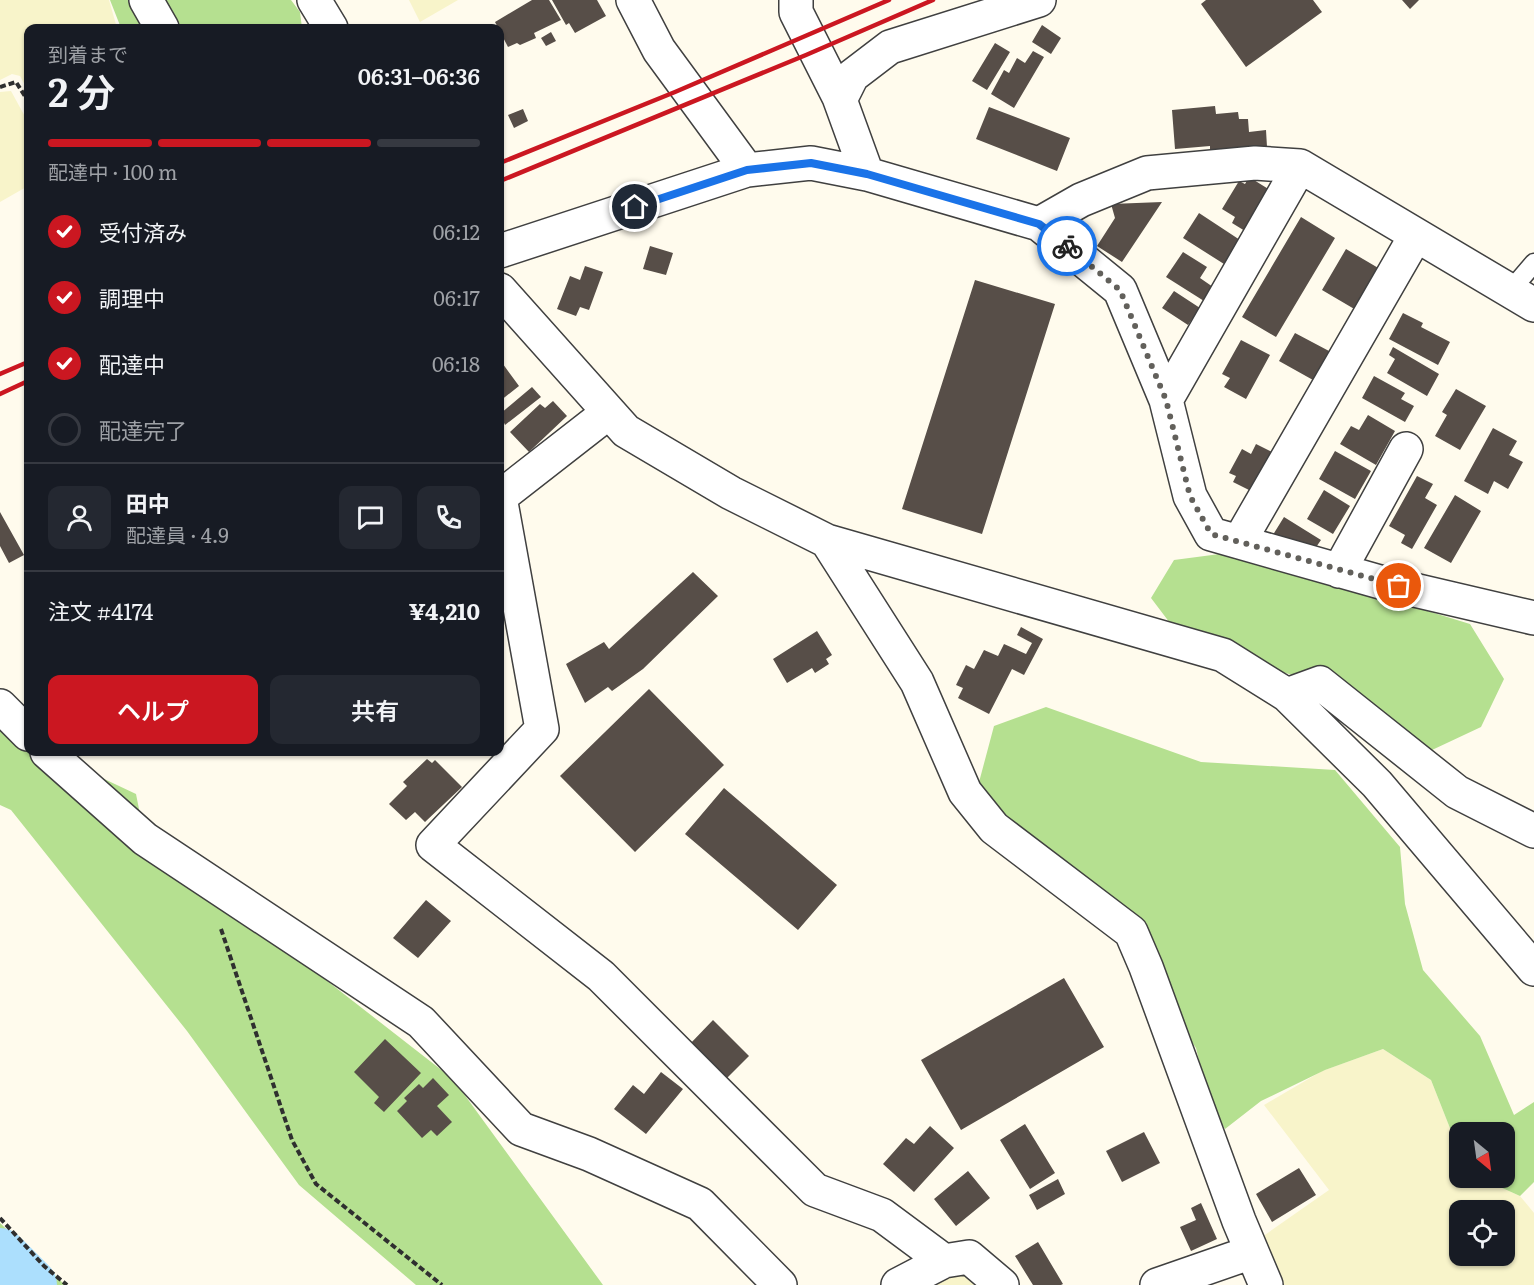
<!DOCTYPE html>
<html lang="ja">
<head>
<meta charset="utf-8">
<style>
	:root { --surface:#171b24; --page:#242831; --text:#f1f3f6; --muted:#9ea1a6; --line:#363941; --accent:#cb1721 }
	body { margin:0; font-family:Literata,"Noto Sans JP",serif; background:var(--page); color:var(--text); height:100vh; display:flex; flex-direction:column; font-size:22px; white-space:nowrap }
	* { box-sizing:border-box; margin:0 }
	p { font-size:20px; color:var(--muted) }
	.icon { flex:none; width:33px; height:33px; fill:none; stroke:currentColor; stroke-width:2; stroke-linecap:round; stroke-linejoin:round }
	.map { position:relative; flex:1; overflow:hidden }
	.drawer { position:absolute; left:24px; top:24px; width:480px; height:732px; display:flex; flex-direction:column; background:var(--surface); border-radius:12px; box-shadow:0 2px 4px #0004 }
	.drawer>* { flex:none }
	.needle { width:39px; rotate:151deg }
	.buttons { position:absolute; left:1449px; top:1122px; display:grid; gap:12px }
	.buttons a { display:grid; place-items:center; width:66px; height:66px; border-radius:12px; background:var(--surface); box-shadow:0 2px 4px #0004; font-size:30px }
	.pin { position:absolute; display:grid; place-items:center; width:51px; height:51px; color:#fff; margin:-26px; border:3px solid #fff; border-radius:50%; box-shadow:0 2px 6px #0007 }
	.courier { position:absolute; display:grid; place-items:center; width:60px; height:60px; margin:-30px; border:4px solid #1a73e8; border-radius:50%; background:#fff; color:#222; box-shadow:0 2px 8px #0007 }
	.head em { font-style:normal; font-weight:600 }
	.head div { display:flex; flex-direction:column-reverse }
	.head { display:flex; align-items:center; justify-content:space-between; height:102px; padding:0 24px }
	h1 { font-size:39px; font-weight:600; line-height:45px }
	.bar { display:grid; grid-template-columns:repeat(4,1fr); gap:9px 6px; align-content:center; height:72px; padding:0 24px }
	.bar i { height:8px; border-radius:4px; background:var(--line) }
	.bar .active { background:var(--accent) }
	.bar p { grid-column:span 4 }
	.line { display:flex; align-items:center; gap:15px; padding:0 24px; border-top:2px solid var(--line) }
	.line div { flex:1 }
	.round { display:grid; place-items:center; flex:none; width:63px; height:63px; border-radius:12px; background:var(--page) }
	ol { padding:0 24px; list-style:none }
	li { display:flex; align-items:center; gap:18px; height:66px }
	li p { margin-inline-start:auto }
	li .icon { padding:6px; border-radius:50%; background:var(--accent); color:#fff; stroke-width:4 }
	li:last-child { color:var(--muted) }
	li i { width:33px; height:33px; border:3px solid var(--line); border-radius:50% }
	.primary-button { display:flex; gap:12px; margin-top:auto; padding:12px 24px }
	.primary-button a { flex:1; height:69px; border-radius:12px; background:var(--accent); color:#fff; font-size:24px; font-weight:600; line-height:69px; text-align:center }
	.primary-button a+a { background:var(--page); color:var(--text) }
	.map>svg:first-child { display:block }
	.farmland { fill:#f8f4ca; fill-rule:evenodd }
	.forest { fill:#b5e090 }
	.lines { fill:none; stroke-linecap:round; stroke-linejoin:round }
	.river { stroke:#acdffd; stroke-width:54 }
	.building { fill:#574e48 }
	.service-casing { stroke:#404040; stroke-width:21 }
	.minor-casing { stroke:#404040; stroke-width:36 }
	.path { stroke:#2f2f2f; stroke-width:4; stroke-dasharray:6 3; stroke-linecap:butt }
	.service { stroke:#fff; stroke-width:18 }
	.minor { stroke:#fff; stroke-width:33 }
	.rail { stroke:#cb1721; stroke-width:4.5 }
	.done { stroke:#62605b; stroke-width:6; stroke-dasharray:0 10.8 }
	.route { stroke:#1a73e8; stroke-width:8 }
</style>
</head>
<body>
<div class="map">
<svg width="1534" height="1285" viewBox="0 0 1534 1285">
	<rect width="100%" height="100%" fill="#fffbed"/>
	<path class="farmland" d="M0 0H109L117 28H28V91L20 76 12 74 0 80Z
		M409 0H458L420 22Z
		M11 91 28 122V186L0 202V92Z
		M1383 1049 1431 1080 1459 1151 1460 1178H1480L1520 1196 1534 1213V1285H1282L1259 1239 1329 1190 1264 1105 1322 1071ZM1460 1210H1504V1256H1460Z
		M952 1263 1003 1285H902Z"/>
	<path class="forest" d="M110 0H291L300 12 302 28H121Z
		M1235 552 1470 624 1504 679 1481 727 1432 750 1320 683 1223 655 1176 631 1151 598 1174 560Z
		M1046 707 1201 762 1335 770 1400 847 1405 904 1423 970 1480 1036 1514 1115 1534 1102V1182L1520 1196 1480 1178H1504V1132H1460L1459 1151 1431 1080 1383 1049 1325 1070 1261 1101 1225 1129 1209 1101 1196 1048 1153 985 1125 927 1002 834 978 786 994 726Z
		M0 729 28 743V752H47L136 794 145 839 453 1079 603 1285H416L299 1185 187 1031 11 810 0 805Z
		M0 1223 65 1285H0Z"/>
	<g class="lines">
		<path class="river" d="M0 1255 30 1285"/>
	</g>
	<path class="building" d="M532 0H549L561 20 534 33 536 38 520 45 517 43 508 47 495 22Z
		M552 0H597L606 16 575 33 569 23 566 25Z
		M1206 0H1313L1322 12 1246 67 1201 4Z
		M1402 0H1419L1410 9Z
		M1042 25 1061 38 1051 54 1032 42Z
		M551 32 556 41 546 46 541 38Z
		M995 43 1010 52 987 90 972 81Z
		M1033 51 1044 57 1014 108 991 94 1004 70 1009 73 1017 58 1025 63Z
		M1215 106 1216 114 1238 112 1239 119H1248L1249 132 1266 130 1267 147 1210 152V146L1175 149 1172 110Z
		M989 107 1070 138 1057 171 976 139Z
		M523 109 528 121 514 128 508 115Z
		M1249 177 1270 190 1245 231 1232 223 1235 217 1222 209 1239 181 1245 184Z
		M1162 202 1122 262 1097 246 1115 218 1111 204Z
		M1199 213 1240 240 1224 264 1183 238Z
		M1301 217 1335 238 1276 337 1242 317Z
		M650 246 673 253 666 275 643 269Z
		M1346 249 1380 269 1356 310 1322 290Z
		M1183 252 1207 267 1200 278 1213 287 1204 301 1166 277Z
		M585 266 603 272 589 310 580 307 576 316 557 309 570 276 580 280Z
		M975 280 1055 304 982 534 902 509Z
		M1174 291 1200 308 1188 325 1162 308Z
		M1403 313 1423 323 1421 327 1450 342 1438 365 1389 339Z
		M1295 333 1329 351 1313 380 1279 361Z
		M1241 340 1270 355 1246 399 1224 387 1230 378 1222 374Z
		M1393 347 1439 374 1427 396 1387 373 1395 359 1389 355Z
		M500 360 519 386 500 401Z
		M1374 376 1405 393 1401 399 1414 406 1405 422 1362 398Z
		M532 387 541 397 505 425 500 414Z
		M1456 389 1486 406 1460 450 1435 436 1447 415 1442 412Z
		M553 401 567 416 529 452 510 432 540 404 545 408Z
		M1368 415 1395 431 1376 465 1340 444 1351 426 1359 430Z
		M1493 428 1517 441 1509 455 1523 462 1508 489 1494 481 1488 494 1464 481Z
		M1256 444 1272 452 1251 491 1233 482 1236 476 1229 473 1242 449 1251 454Z
		M1335 451 1371 471 1355 499 1319 479Z
		M1417 476 1433 484 1425 498 1437 505 1412 549 1401 543 1405 535 1389 526Z
		M1324 490 1350 506 1333 534 1307 519Z
		M1455 495 1481 511 1451 563 1424 548Z
		M0 512 24 555 9 563 0 546Z
		M1284 517 1321 540 1312 553 1271 538Z
		M693 572 718 596 643 669 612 691 608 687 585 703 566 664 604 642 609 649Z
		M1021 627 1043 639 1024 675 1012 669 989 714 958 698 963 688 956 685 966 665 974 669 984 650 998 656 1004 644 1026 654 1032 643 1017 635Z
		M817 631 832 655 826 659 829 664 815 673 812 668 787 683 773 659Z
		M649 689 724 765 635 852 560 776Z
		M427 759 432 763 435 760 462 787 425 822 415 812 406 820 389 804 407 786 403 782Z
		M724 788 837 885 798 930 685 834Z
		M426 900 451 921 418 958 393 938Z
		M1064 978 1104 1047 961 1130 921 1060Z
		M713 1020 749 1056 725 1080 689 1045Z
		M385 1039 421 1073 384 1112 374 1103 379 1097 354 1072Z
		M661 1072 683 1089 646 1134 614 1109 633 1085 644 1094Z
		M433 1078 449 1095 437 1106 452 1122 437 1136 431 1130 422 1138 397 1111 407 1101 404 1098 419 1084 423 1088Z
		M1025 1124 1055 1173 1030 1189 1000 1140Z
		M930 1126 954 1148 914 1192 883 1164 906 1138 914 1144Z
		M1144 1132 1160 1163 1122 1182 1106 1151Z
		M1299 1168 1316 1195 1272 1222 1256 1194Z
		M968 1171 990 1198 956 1226 934 1199Z
		M1058 1179 1065 1194 1037 1210 1029 1195Z
		M1201 1203 1217 1239 1191 1251 1180 1227 1196 1220 1191 1208Z
		M1038 1242 1063 1284 1061 1285H1033L1015 1256Z"/>
	<g class="lines">
		<defs>
			<path id="service" d="M1510 291 1534 263"/>
			<path id="minor" d="M146 0 162 28
				M314 0 331 28
				M633 0 659 50 747 170
				M796 0V12L839 97 867 174
				M840 100 852 76 890 47 1039 0
				M1039 224 1081 200 1147 173 1255 163 1300 166 1534 305
				M500 251 747 170 811 163 867 174 1039 224 1120 290 1166 400 1190 496 1211 534 1380 582 1534 618
				M500 290 626 431 731 493 827 541 1223 655 1287 695 1377 784 1534 969
				M1166 400 1300 166
				M609 412 500 497 542 729 433 845 601 976 815 1190 882 1215 944 1261
				M827 541 917 682 965 792 994 828 1131 932 1146 967 1239 1221 1266 1285
				M1239 542 1416 235
				M1339 571 1406 449
				M1287 695 1320 683 1457 792 1534 831
				M0 706 28 734
				M47 752 145 839 421 1022 521 1129 589 1154 700 1204 780 1285
				M898 1285 944 1261 969 1257 1002 1285
				M1157 1285 1252 1252"/>
		</defs>
		<use href="#service" class="service-casing"/>
		<use href="#minor" class="minor-casing"/>
		<path class="path" d="M0 87 16 82 28 101
			M221 929 292 1140 316 1184 442 1285
			M0 1218 44 1266 67 1285"/>
		<use href="#service" class="service"/>
		<use href="#minor" class="minor"/>
		<path class="rail" d="M500 163 675 92 889 0
			M500 181 806 55 933 0
			M0 374 28 362
			M0 394 28 381"/>
	</g>
	<g class="lines">
		<path class="done" d="M1067 246 1120 290 1166 400 1190 496 1211 534 1399 586"/>
		<path class="route" d="M635 207 747 170 811 163 867 174 1039 224 1067 246"/>
	</g>
</svg>
<div class="buttons">
<a><svg class="needle" viewBox="-14 -14 28 28"><path d="M0-13l5 13h-10z" fill="#e53935"/><path d="M0 13l5-13h-10z" fill="#9ea1a6"/></svg></a>
<a><svg class="icon" aria-label="locate" viewBox="0 0 24 24"><circle cx="12" cy="12" r="6"/><path d="M12 2v4M12 18v4M2 12h4M18 12h4"/></svg></a>
</div>
<div class="pin" style="left:1399px;top:586px;background:#ea580c"><svg class="icon" aria-label="bag" viewBox="0 0 24 24"><path d="M5 8h14l-1 12H6zM9 8a3 3 0 0 1 6 0"/></svg></div>
<div class="pin" style="left:635px;top:207px;background:#1f2937"><svg class="icon" aria-label="home" viewBox="0 0 24 24"><path d="M3 11l9-7 9 7M6 9v11h12V9"/></svg></div>
<div class="courier" style="left:1067px;top:246px"><svg class="icon" aria-label="bike" viewBox="0 0 24 24"><circle cx="6" cy="16" r="4"/><circle cx="18" cy="16" r="4"/><path d="M6 16l4-8h5l3 8M10 8l3 8H6M13 5h3"/></svg></div>
<section class="drawer">
<div class="head"><div><h1>2 分</h1><p>到着まで</p></div><em>06:31–06:36</em></div>
<div class="bar"><i class="active"></i><i class="active"></i><i class="active"></i><i></i><p>配達中 · 100 m</p></div>
<ol>
<li><svg class="icon" aria-label="check" viewBox="0 0 24 24"><path d="M5 12l5 5 9-10"/></svg>受付済み<p>06:12</p></li>
<li><svg class="icon" aria-label="check" viewBox="0 0 24 24"><path d="M5 12l5 5 9-10"/></svg>調理中<p>06:17</p></li>
<li><svg class="icon" aria-label="check" viewBox="0 0 24 24"><path d="M5 12l5 5 9-10"/></svg>配達中<p>06:18</p></li>
<li><i></i>配達完了</li>
</ol>
<div class="line" style="height:108px"><a class="round"><svg class="icon" aria-label="person" viewBox="0 0 24 24"><circle cx="12" cy="8" r="4"/><path d="M4 21q1-7 8-7t8 7"/></svg></a><div><b>田中</b><p>配達員 · 4.9</p></div><a class="round"><svg class="icon" aria-label="chat" viewBox="0 0 24 24"><path d="M4 5h16v11H9l-5 4z"/></svg></a><a class="round"><svg class="icon" aria-label="phone" viewBox="0 0 24 24"><path d="M5 4h4l2 5-3 2q2 4 5 5l2-3 5 2v4C11 20 4 13 5 4z"/></svg></a></div>
<div class="line" style="height:78px"><div>注文 #4174</div><b>¥4,210</b></div>
<div class="primary-button"><a>ヘルプ</a><a>共有</a></div>
</section>
</div>
</body>
</html>
